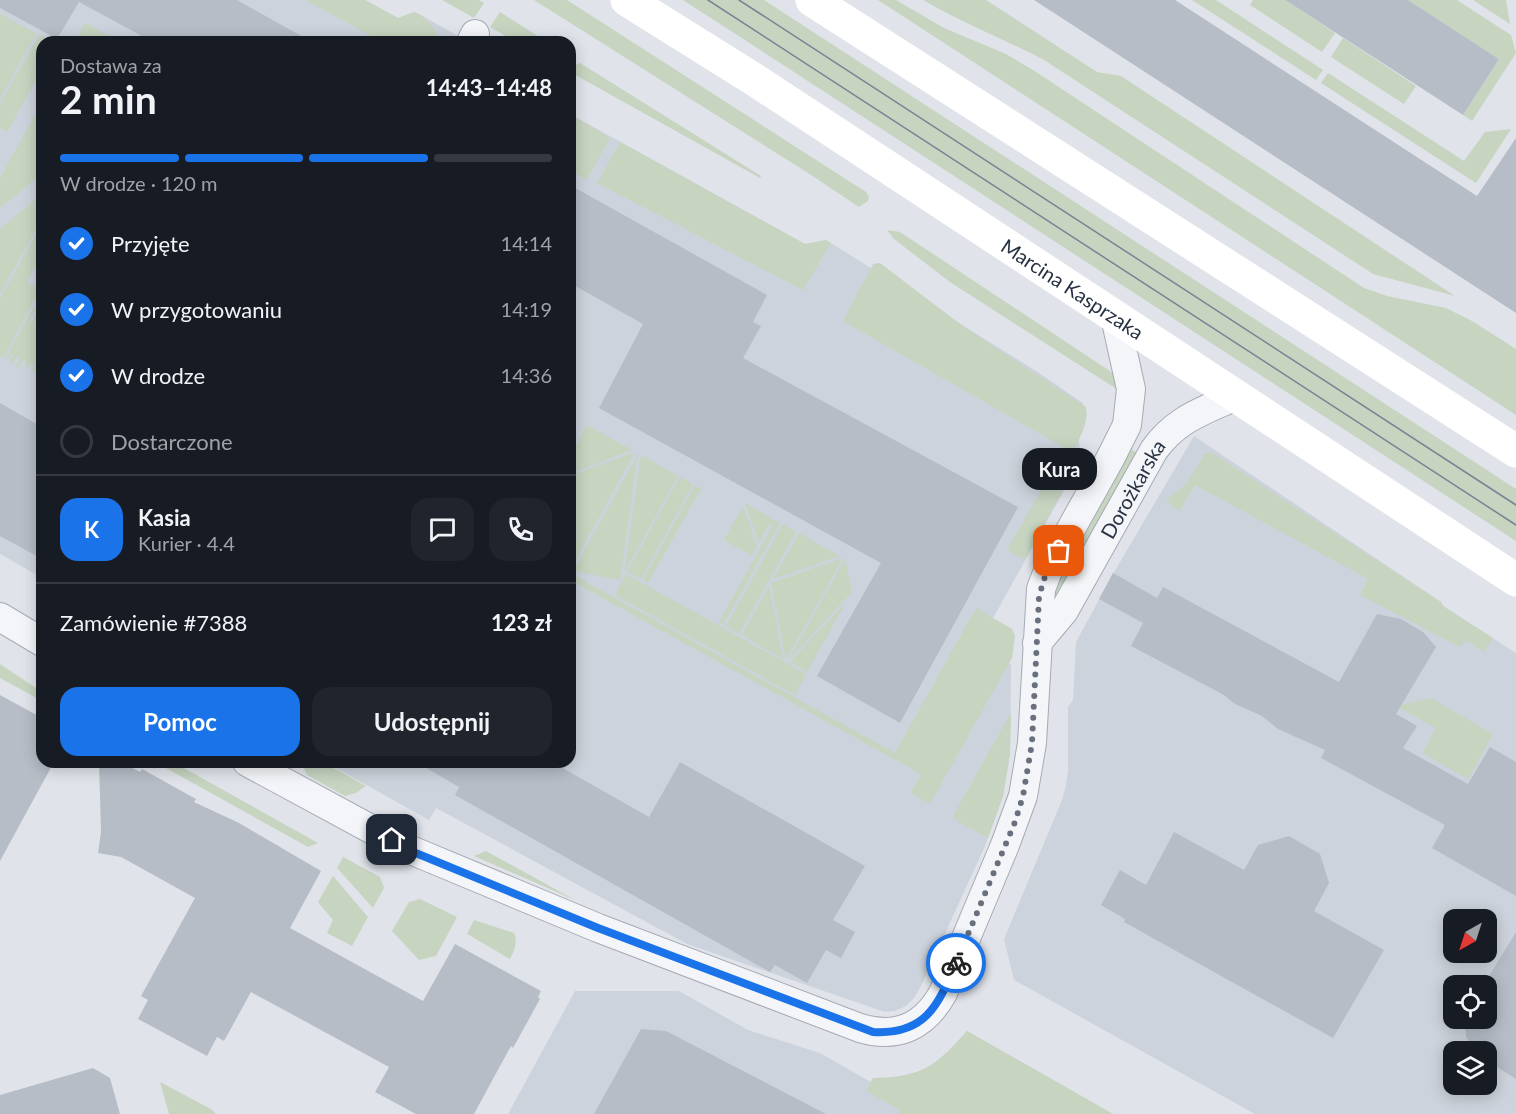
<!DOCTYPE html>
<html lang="pl">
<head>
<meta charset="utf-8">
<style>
	:root { --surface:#171b24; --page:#20242c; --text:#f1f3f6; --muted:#9ea1a6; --line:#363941; --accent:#1a73e8 }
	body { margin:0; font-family:Lato,sans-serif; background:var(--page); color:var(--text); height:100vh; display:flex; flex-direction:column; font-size:22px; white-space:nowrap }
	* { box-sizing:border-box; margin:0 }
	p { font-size:20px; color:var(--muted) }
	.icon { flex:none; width:33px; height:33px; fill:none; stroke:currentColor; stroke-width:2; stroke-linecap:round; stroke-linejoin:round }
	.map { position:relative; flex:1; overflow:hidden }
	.sheet { position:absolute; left:36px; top:36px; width:540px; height:732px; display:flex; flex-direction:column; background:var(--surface); border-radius:18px; box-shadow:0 3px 15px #0003 }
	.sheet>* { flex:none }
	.needle { width:39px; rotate:219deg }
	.fabs { position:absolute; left:1443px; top:909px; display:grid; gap:12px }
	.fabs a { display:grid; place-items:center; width:54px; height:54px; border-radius:12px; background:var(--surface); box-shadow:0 3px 15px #0003; font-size:30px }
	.pin { position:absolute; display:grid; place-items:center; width:51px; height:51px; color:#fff; margin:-26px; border-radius:12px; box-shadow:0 3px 9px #0006 }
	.courier { position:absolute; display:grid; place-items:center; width:60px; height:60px; margin:-30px; border:4px solid #1a73e8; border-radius:50%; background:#fff; color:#222; box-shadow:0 2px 8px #0007 }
	.bubble { position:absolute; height:42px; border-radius:18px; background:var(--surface); box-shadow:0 3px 15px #0003; font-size:20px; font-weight:700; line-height:42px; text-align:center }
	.overview em { font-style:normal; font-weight:700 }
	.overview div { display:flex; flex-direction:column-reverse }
	.overview { display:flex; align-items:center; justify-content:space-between; height:102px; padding:0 24px }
	h1 { font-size:39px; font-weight:700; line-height:45px }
	.bar { display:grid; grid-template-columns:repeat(4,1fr); gap:9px 6px; align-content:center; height:72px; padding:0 24px }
	.bar i { height:8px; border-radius:4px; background:var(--line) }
	.bar .current { background:var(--accent) }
	.bar p { grid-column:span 4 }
	.line { display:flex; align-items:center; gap:15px; padding:0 24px; border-top:2px solid var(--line) }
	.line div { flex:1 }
	.round { display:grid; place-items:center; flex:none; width:63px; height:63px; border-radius:18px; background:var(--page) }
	ol { padding:0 24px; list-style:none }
	li { display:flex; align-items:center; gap:18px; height:66px }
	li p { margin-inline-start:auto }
	li .icon { padding:6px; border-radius:50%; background:var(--accent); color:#fff; stroke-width:4 }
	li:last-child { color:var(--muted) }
	li i { width:33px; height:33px; border:3px solid var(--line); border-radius:50% }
	.action { display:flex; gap:12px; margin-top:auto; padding:12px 24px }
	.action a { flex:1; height:69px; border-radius:18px; background:var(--accent); color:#fff; font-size:24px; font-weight:700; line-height:69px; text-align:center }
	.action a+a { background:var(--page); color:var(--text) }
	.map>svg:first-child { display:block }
	.built { fill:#cdd3dc; fill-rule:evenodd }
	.green { fill:#c6d4c0 }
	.building { fill:#b6bdc7 }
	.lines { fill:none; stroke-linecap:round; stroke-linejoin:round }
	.street-casing { stroke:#a5abb4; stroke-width:30 }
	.street { stroke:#f3f5f8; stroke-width:28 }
	.secondary { stroke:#fff; stroke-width:33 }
	.tram { stroke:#788395; stroke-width:1.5 }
	.done { stroke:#68707d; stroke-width:6; stroke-dasharray:0 10.8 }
	.route { stroke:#1a73e8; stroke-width:8 }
	.labels { text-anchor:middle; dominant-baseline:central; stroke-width:4.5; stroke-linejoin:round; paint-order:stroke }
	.street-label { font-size:20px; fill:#273242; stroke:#eff3f7 }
</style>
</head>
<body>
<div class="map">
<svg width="1516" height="1114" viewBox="0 0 1516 1114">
	<rect width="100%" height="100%" fill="#e0e4ea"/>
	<path class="built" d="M0 0H365L398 18 414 12 421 15 469 42H42V578L0 554Z
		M570 112 572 115 805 244 826 240 1036 371 1083 403 1078 432 1081 460 977 647 1011 665 1010 754 1003 796 985 846 921 986 915 997 906 1006 895 1011 885 1012 687 944 436 808 429 820 325 762H570Z
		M1194 436 1441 602 1443 606 1516 653V1114H1255L1014 980 1004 939 1062 800 1066 785 1068 769V707L1073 700 1076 642 1113 574ZM1454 920H1486V952H1454ZM1454 986H1486V1018H1454ZM1454 1052H1486V1084H1454Z
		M575 991H679L748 1030 820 1053 871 1082 873 1078H892L925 1070 949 1051 967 1031 1113 1114H508Z"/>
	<path class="green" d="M306 0H365L398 18 414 12C426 17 438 29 439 42H382Z
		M442 0H479L484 3 474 18Z
		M534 0H567L866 192 869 197 868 201 859 207 808 173Z
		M683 0H764L1516 489V541Z
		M878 0H896L944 28 1006 54 1033 70 1364 288 1387 296 1446 308 1472 321 1516 349V415Z
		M923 0H986L1097 72 1121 76 1455 296 1373 274 1044 60C1004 39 962 23 923 0Z
		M1192 0H1216L1323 70 1316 80Z
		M1253 0H1285L1335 33 1322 52 1250 5Z
		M1408 0H1457L1511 35 1516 53 1472 121 1463 115 1499 59Z
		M1473 0H1506L1510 24Z
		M500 12 547 42H516L490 27Z
		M0 14 36 33 0 99Z
		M85 23 121 42H75Z
		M39 34 52 42H42V69L7 132 0 128V104Z
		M1343 38 1416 86 1404 104 1331 57Z
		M580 63 761 176 760 178 570 72 575 65Z
		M1328 73 1464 161 1485 132 1511 129 1476 183 1321 83Z
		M42 102V174L0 208V178Z
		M570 110 573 116 610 138 587 180 570 170Z
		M620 142 805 244 826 240 831 243 803 290 597 183Z
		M42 194V218L0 294V229Z
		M42 223V255L27 282 40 290 3 358 0 356V299Z
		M887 230 900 232 1122 379 1126 395 950 282 894 239Z
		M880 263 964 327 1085 406C1091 419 1079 440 1072 452L843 321 873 264Z
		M33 308 35 309 29 321 32 322 38 310 41 312 35 323 37 325 42 316 38 325 41 327 42 325V370L37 368 35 372 32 370 34 366 31 364 29 368 25 366 27 362 23 360 19 368 16 366 20 359 17 357 12 364 9 362 13 355 11 353 6 361 5 359Z
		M587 425 632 450 570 474V456Z
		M1129 448 1141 455 1058 597 1051 592Z
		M635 452 570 570V476Z
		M1212 453 1441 602 1443 606 1493 638 1484 652 1467 641 1464 642 1460 647 1360 595 1368 579 1195 485 1180 511 1174 508 1166 498C1185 491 1195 471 1204 454Z
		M638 454 620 580 573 571Z
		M641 455 678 476 624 573 625 565Z
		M680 477 693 484 641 579 627 572Z
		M1045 483 1062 492 1025 560 1007 550Z
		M695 485 701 489 648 583 643 580Z
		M745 503 780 523 723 625 719 622 773 525 770 523 759 543Z
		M743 506 757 546 752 556 724 540Z
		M783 524 796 532 739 634 726 626Z
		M799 533 840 556 773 579Z
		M843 558 786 660 771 583Z
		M845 559 852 592 788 661Z
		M570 573 895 753 976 608 1012 629 1015 636 1012 658 931 802H927L910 793 921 774 570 580Z
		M626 574 806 674 795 695 615 595Z
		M769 586 783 659 742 635Z
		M846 602 807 672 790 662Z
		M0 664 42 692V701L0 678Z
		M1431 698 1493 734 1468 779 1422 753 1436 728 1396 706Z
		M1011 713 1010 754 1003 796 988 838 954 819V814Z
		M155 762H173L318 843 308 847Z
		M301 762H323L366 786 356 793 345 796 307 775Z
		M486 851 575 900 474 856Z
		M343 857 380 877 384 888 373 908 337 868Z
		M333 876 368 917 352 946 327 933 333 920 318 902Z
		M420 899 457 917 436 956 419 960 392 931 409 902Z
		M474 920 514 933C518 943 514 951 510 959L467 934Z
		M967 1031 1113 1114H899L900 1110 866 1091 873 1078C922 1077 935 1067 967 1031Z
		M160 1082 211 1109 216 1114H169Z"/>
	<path class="building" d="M0 0H237L312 42H153L79 2 57 39 0 8Z
		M1034 0H1175L1477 196 1516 138V313Z
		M1285 0H1408L1499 59 1463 115Z
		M570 185 767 295 753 322 761 326 743 358 1018 507 900 723 817 676 881 563 599 408 643 324 570 283Z
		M0 403 42 427V559L0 536Z
		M1113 573 1157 598 1163 587 1339 682 1377 614 1401 619 1423 632 1436 647 1396 714 1417 726 1403 748 1468 784 1490 747 1516 762V896L1432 848 1445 825 1321 758 1325 750 1278 729 1262 716 1235 704 1224 695 1131 646 1143 623 1099 599Z
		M0 695 42 718V762H54L0 861Z
		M99 762H121L140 772 142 769 196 799 194 802 239 823 321 871 290 928 423 1001 455 944 541 991 538 997 540 999 513 1048 511 1046 474 1114H416L375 1092 389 1067 251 992 224 1041 217 1037 207 1056 138 1019 148 1000 141 996 195 898 121 857 98 853 101 832Z
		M416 762H552L649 817 680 762 865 866 833 920 855 932 841 958 826 950 807 983 775 965 770 972 455 795 459 787Z
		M1174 832 1244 870 1258 845 1289 836 1320 854 1329 883 1314 911 1384 950 1333 1038 1124 922 1125 919 1101 905 1120 870 1146 885Z
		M1516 932V1079L1486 1060V1052H1476L1466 1037 1465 1024 1467 1018H1486V986H1483Z
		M641 1029 666 1031 826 1114H594Z
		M93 1068 110 1078 120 1114H0V1095Z"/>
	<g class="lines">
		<defs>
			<g id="street">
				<path d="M471 42 475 34"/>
				<path d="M0 617 42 642"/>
				<path id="s1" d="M1037 643 1064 611 1154 450C1176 419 1203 411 1236 396"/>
				<path d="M247 762 406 848 598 928 860 1028C897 1039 924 1027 943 993L1005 845 1023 796 1032 743 1041 589 1049 568 1110 459 1127 425 1131 389 1115 317"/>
			</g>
		</defs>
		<use href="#street" class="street-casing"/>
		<use href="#street" class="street"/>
		<g class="secondary">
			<path id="s2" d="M627 0 755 80 1516 580"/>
			<path d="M812 0 1516 451"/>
		</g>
		<path class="tram" d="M708 0 1516 525
			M739 0 1516 505"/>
	</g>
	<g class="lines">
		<path class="done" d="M956 963 1015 822 1023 796 1032 743 1039 597 1044 579 1059 551"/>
		<path class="route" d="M392 840 406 849 598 928 873 1032C925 1035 938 1006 956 963"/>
	</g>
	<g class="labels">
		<g class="street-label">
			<text stroke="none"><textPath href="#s2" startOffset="531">Marcina Kasprzaka</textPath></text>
			<text stroke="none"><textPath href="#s1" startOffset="182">Dorożkarska</textPath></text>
		</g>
	</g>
</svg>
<div class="fabs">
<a><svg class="needle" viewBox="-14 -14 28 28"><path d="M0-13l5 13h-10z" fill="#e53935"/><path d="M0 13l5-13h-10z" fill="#9ea1a6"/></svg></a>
<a><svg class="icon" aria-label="locate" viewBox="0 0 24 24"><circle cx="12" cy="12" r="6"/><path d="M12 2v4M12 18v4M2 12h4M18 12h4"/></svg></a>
<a><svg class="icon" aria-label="layers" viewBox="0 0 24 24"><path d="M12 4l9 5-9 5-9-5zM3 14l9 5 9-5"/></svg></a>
</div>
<div class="pin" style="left:1059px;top:551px;background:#ea580c"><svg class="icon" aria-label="bag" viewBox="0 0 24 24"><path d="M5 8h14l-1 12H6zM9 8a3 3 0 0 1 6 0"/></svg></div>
<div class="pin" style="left:392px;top:840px;background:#1f2937"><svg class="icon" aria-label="home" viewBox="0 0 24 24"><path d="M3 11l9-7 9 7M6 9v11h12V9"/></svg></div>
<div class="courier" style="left:956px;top:963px"><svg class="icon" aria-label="bike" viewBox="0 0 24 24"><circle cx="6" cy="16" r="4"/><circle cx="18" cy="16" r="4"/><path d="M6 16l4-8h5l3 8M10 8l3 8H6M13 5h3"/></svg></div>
<div class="bubble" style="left:1022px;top:448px;width:75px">Kura</div>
<section class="sheet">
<div class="overview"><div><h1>2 min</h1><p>Dostawa za</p></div><em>14:43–14:48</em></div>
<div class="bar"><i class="current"></i><i class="current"></i><i class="current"></i><i></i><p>W drodze · 120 m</p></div>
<ol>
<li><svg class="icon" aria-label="check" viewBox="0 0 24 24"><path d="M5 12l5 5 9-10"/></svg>Przyjęte<p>14:14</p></li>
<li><svg class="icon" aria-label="check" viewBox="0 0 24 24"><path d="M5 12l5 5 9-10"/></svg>W przygotowaniu<p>14:19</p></li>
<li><svg class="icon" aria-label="check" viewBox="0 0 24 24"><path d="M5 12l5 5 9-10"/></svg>W drodze<p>14:36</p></li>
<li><i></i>Dostarczone</li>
</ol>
<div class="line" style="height:108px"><b class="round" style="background:var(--accent);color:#fff">K</b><div><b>Kasia</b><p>Kurier · 4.4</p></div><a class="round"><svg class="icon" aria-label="chat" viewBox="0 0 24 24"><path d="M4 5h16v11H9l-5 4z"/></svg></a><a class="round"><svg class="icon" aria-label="phone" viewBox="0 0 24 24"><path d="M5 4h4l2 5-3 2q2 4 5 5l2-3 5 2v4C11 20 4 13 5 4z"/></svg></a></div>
<div class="line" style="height:78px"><div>Zamówienie #7388</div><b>123 zł</b></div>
<div class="action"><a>Pomoc</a><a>Udostępnij</a></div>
</section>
</div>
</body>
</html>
